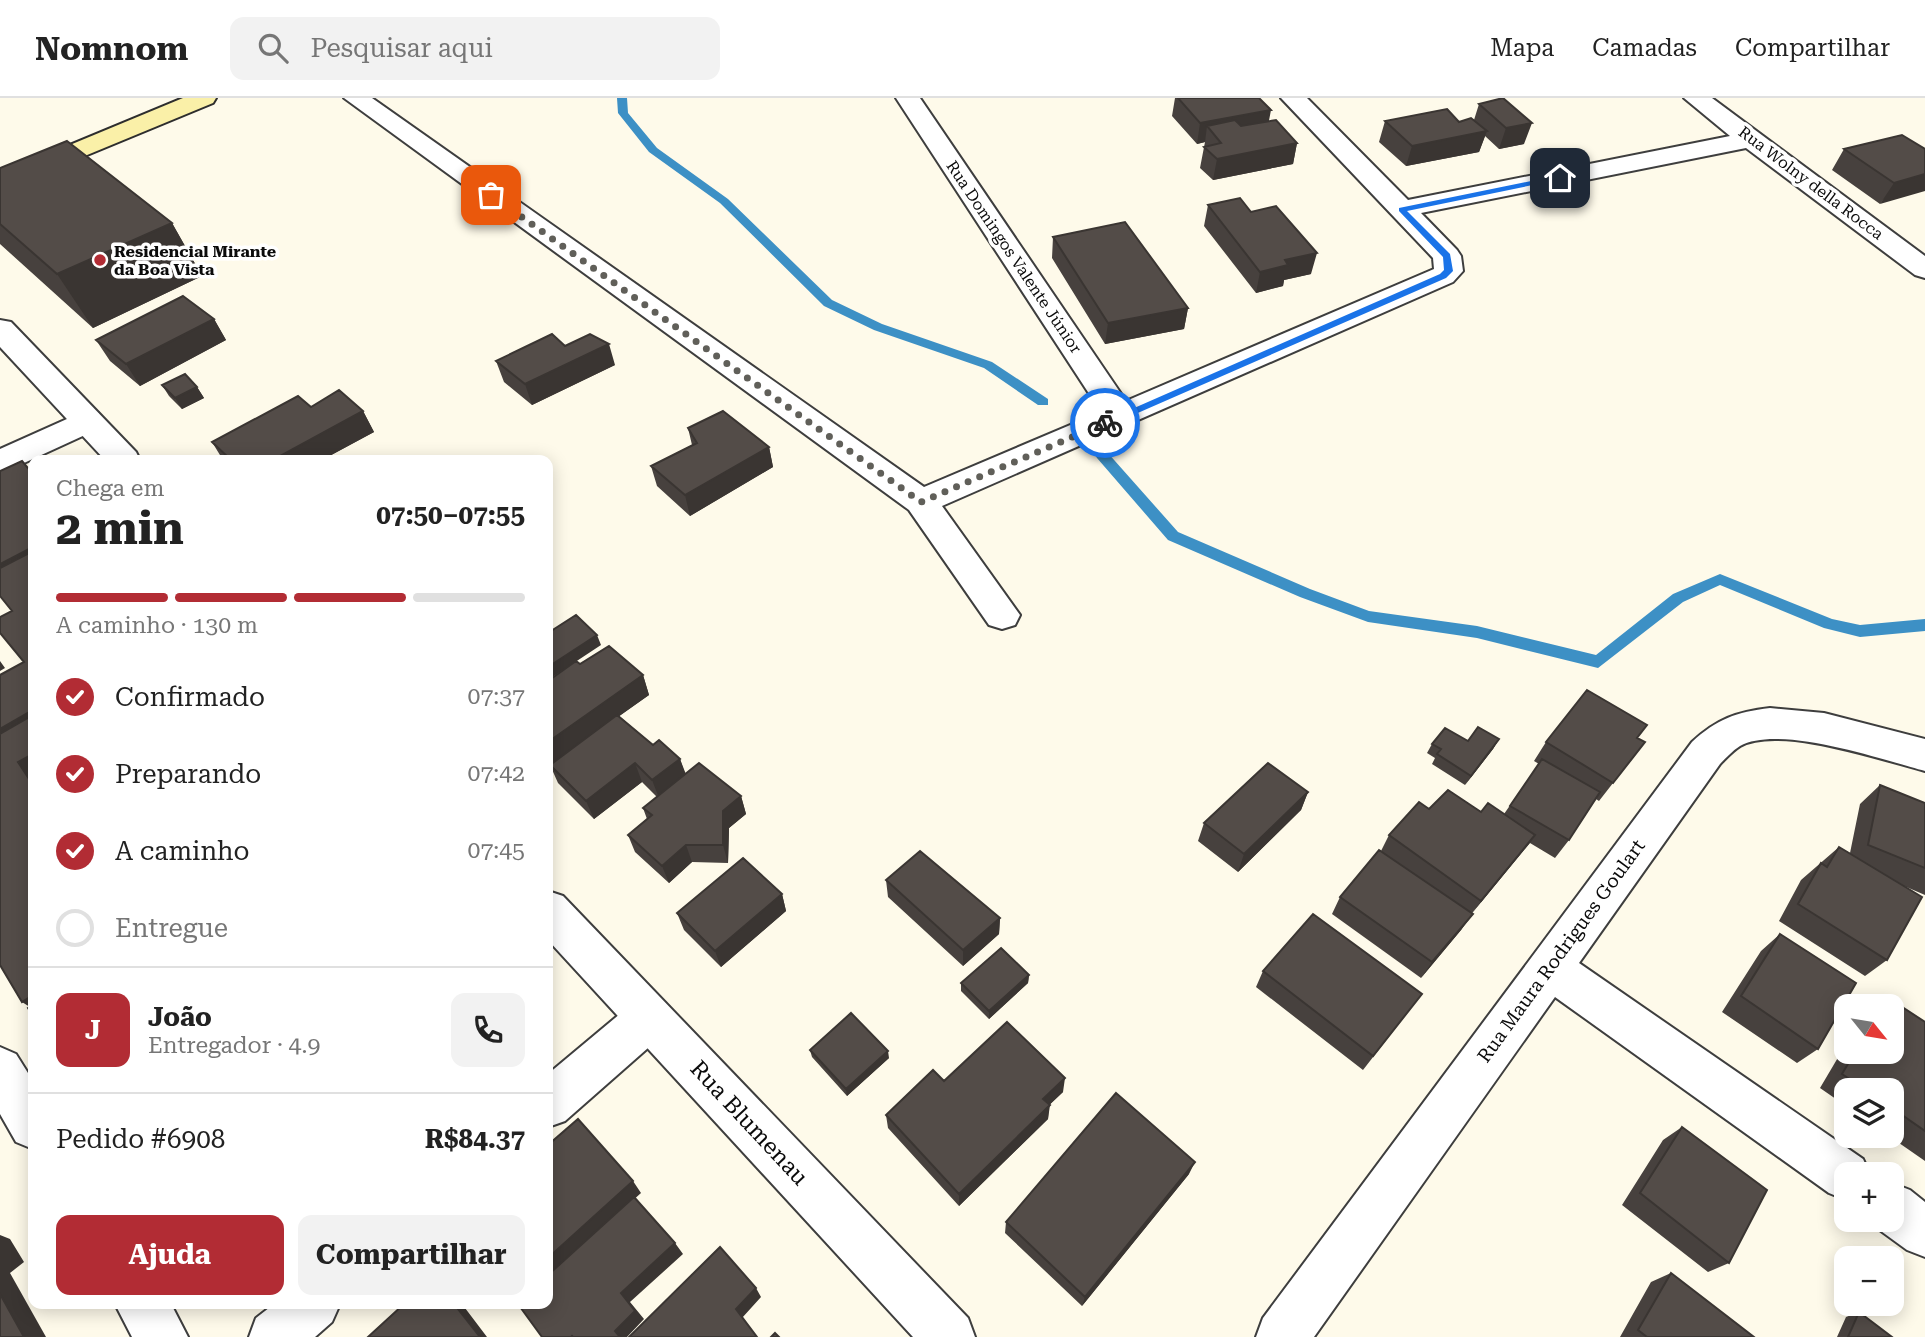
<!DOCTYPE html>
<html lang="pt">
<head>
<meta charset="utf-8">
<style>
	:root { --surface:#fff; --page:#f2f2f2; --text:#222; --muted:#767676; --line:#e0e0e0; --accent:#b22c34 }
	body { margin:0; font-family:"Roboto Serif",serif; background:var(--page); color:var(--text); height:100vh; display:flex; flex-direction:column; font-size:26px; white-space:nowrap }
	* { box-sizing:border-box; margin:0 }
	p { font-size:23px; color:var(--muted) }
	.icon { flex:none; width:38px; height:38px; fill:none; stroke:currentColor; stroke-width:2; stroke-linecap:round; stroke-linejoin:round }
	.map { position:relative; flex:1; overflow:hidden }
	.sheet { position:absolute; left:28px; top:357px; width:525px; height:854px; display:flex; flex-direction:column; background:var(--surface); border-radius:14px; box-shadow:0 4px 18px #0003 }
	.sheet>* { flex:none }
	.needle { width:46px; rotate:120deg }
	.tools { position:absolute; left:1834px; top:896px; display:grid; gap:14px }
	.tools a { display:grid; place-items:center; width:70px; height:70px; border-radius:14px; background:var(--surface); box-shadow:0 4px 18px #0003; font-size:35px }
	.pin { position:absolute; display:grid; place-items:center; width:60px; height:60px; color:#fff; margin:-30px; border-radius:14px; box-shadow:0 4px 10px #0006 }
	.courier { position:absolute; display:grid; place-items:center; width:70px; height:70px; margin:-35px; border:5px solid #1a73e8; border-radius:50%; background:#fff; color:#222; box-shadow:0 2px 9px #0007 }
	.headline em { font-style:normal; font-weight:700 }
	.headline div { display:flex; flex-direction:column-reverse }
	.headline { display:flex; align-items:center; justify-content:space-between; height:119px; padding:0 28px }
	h1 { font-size:46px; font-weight:700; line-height:52px }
	.bar { display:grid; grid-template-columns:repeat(4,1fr); gap:10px 7px; align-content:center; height:84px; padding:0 28px }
	.bar i { height:9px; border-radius:5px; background:var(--line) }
	.bar .selected { background:var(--accent) }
	.bar p { grid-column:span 4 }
	.line { display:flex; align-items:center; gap:18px; padding:0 28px; border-top:2px solid var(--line) }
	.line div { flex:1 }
	.round { display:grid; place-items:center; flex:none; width:74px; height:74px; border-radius:14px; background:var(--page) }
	ol { padding:0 28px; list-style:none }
	li { display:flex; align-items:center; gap:21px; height:77px }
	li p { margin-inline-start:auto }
	li .icon { padding:7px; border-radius:50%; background:var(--accent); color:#fff; stroke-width:4 }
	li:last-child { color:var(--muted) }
	li i { width:38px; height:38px; border:4px solid var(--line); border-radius:50% }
	.primary-button { display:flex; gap:14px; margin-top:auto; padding:14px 28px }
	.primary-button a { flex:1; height:80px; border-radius:14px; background:var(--accent); color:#fff; font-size:28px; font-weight:700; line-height:80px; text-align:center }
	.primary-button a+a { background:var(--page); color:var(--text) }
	header { display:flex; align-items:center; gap:42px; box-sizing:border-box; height:98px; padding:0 35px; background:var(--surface); border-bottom:2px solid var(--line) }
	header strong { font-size:33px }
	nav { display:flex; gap:38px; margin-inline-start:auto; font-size:24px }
	.search { width:490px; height:63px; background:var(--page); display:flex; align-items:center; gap:18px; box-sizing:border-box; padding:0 24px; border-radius:14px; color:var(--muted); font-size:26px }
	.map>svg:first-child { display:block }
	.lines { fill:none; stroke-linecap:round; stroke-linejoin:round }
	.stream { fill:#3d90c5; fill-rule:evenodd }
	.minor-casing { stroke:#3e3e3e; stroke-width:4 }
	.tertiary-casing { stroke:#3e3e3e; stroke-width:4 }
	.secondary-casing { stroke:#2d2d2d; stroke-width:4 }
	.minor { fill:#fff; fill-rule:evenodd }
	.tertiary { fill:#fff; fill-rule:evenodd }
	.secondary { fill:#faf0a8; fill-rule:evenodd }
	.wall { fill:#47413e }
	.shaded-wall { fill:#3a3532 }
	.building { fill:#534c48; stroke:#3a3532; stroke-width:2 }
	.route { fill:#1a73e8 }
	.done { stroke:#605f59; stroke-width:7; stroke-dasharray:0 12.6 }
	.poi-dot { fill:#b22c34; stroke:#fff; stroke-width:2.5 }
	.labels { text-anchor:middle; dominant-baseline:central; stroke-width:7; stroke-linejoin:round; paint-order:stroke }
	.far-street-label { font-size:16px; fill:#0b0b0b; stroke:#fff }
	.far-poi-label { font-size:16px; font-weight:bold; fill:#0b0b0b; stroke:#fff; text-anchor:start }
	.street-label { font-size:19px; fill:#0b0b0b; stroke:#fff }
	.near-street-label { font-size:23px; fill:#0b0b0b; stroke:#fff }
</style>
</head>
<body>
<header>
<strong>Nomnom</strong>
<div class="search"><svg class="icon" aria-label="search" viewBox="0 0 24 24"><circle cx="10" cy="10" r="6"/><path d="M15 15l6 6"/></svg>Pesquisar aqui</div>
<nav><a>Mapa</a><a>Camadas</a><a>Compartilhar</a></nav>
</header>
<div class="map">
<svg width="1925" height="1239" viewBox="0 0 1925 1239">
	<rect width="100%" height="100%" fill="#fefaea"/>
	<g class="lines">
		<path class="stream" d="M617 0H627L628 15 657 50 728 101 832 202 882 226 992 264 1048 301V307H1038L984 270 874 232 824 208 720 105 649 54 618 15Z
			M1102 352 1107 354 1178 434 1310 491 1369 513 1477 528 1596 557 1673 496 1720 476 1832 521 1860 527 1925 521V533L1860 539 1824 530 1720 487 1683 504 1598 570 1477 540 1368 524 1300 499 1168 442 1097 360 1095 357Z"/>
		<defs>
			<path id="minor" d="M344 0H372L924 389 1101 314 896 0H920L1126 303 1434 171 1433 160 1281 0H1307L1408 102 1730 38 1684 0H1712L1925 158V180L1915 177 1746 50 1421 115 1457 152 1461 158 1463 173 1453 184 942 408 1020 517 1015 527 1002 531 989 527 909 412Z
				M87 312 98 315 103 323 98 331 0 376V351Z
				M1770 610 1824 615 1925 641V673C1883 662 1779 626 1740 648 1732 653 1726 660 1720 666L1579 865 1863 1061 1870 1076H1846V1102L1829 1095 1555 899 1314 1239H1256L1263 1220 1692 644C1717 621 1736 614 1770 610Z
				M649 898 665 905 672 920 665 935 565 1023 548 1029V976L633 905Z
				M0 949 16 956 33 983V1051L16 1044 0 1016Z
				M1892 1085 1910 1092 1925 1104V1159L1907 1152 1874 1128 1872 1122H1892Z
				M115 1206H171L188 1239H132Z
				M274 1206H340L332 1224 315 1239H249L256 1220Z"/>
			<path id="tertiary" d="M0 222 11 224 136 354 140 362H105L0 249Z
				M548 793 563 798 968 1220 975 1239H913L548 842Z"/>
			<path id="secondary" d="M183 0H216L213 5 0 93V76Z"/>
		</defs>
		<use href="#minor" class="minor-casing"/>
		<use href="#tertiary" class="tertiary-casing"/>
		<use href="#secondary" class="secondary-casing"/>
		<use href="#minor" class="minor"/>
		<use href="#tertiary" class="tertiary"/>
		<use href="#secondary" class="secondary"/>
	</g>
	<path class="wall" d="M1175 0H1259L1269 23 1297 45 1293 66 1213 82 1200 70 1205 44 1197 46 1172 18Z
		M1479 6 1524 46 1499 51 1485 38 1479 54 1406 68 1379 44 1385 23 1459 24 1474 22Z
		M1844 51H1925L1880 106 1832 72Z
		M0 70 172 125 202 178 93 230 0 146Z
		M1208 107 1251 114 1311 176 1284 182 1283 188 1256 195 1204 128Z
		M1053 139 1188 210 1184 231 1105 246 1052 160Z
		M214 221 226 242 140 288 110 263 96 242Z
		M496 263 615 267 532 307 504 284Z
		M162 287 197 289 204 300 182 311 169 298Z
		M311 309 363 313 374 334 322 362H223L212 344Z
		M688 330 769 349 773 369 690 418 657 388 651 368 692 347Z
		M580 566 643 577 649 597 619 618 653 647 680 661 685 676 741 698 746 716 729 730 728 765 692 764 669 785 635 754 628 737 647 721 643 710 657 699 642 684 594 721 558 685 550 667 551 665 548 662V583Z
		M1637 640 1645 644 1599 703 1596 701 1569 742 1555 760 1530 745 1472 815 1461 832 1421 880 1332 816 1340 799 1381 753 1389 737 1429 711 1481 714 1504 716 1539 666 1534 663 1546 644Z
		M1499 641 1493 651 1465 687 1432 666 1435 660 1427 655 1432 646Z
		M1880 687 1925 705V797L1904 788 1887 862 1865 878 1779 823 1801 782 1839 749 1850 755 1860 706Z
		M1308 694 1301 712 1238 774 1198 743 1204 725Z
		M886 782 1000 820 999 836 963 868 888 799Z
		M782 796 786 813 721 869 684 832 677 815Z
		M1780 836 1818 951 1797 965 1722 914 1761 853Z
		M1263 873 1422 896 1363 972 1256 889Z
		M1029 877 1028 885 989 921 961 893V885Z
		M1887 899 1925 924V1063L1889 1038H1892V992H1846V1008L1820 990 1846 946V954H1892V908H1874Z
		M810 952 889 960 847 998 812 959Z
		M944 983 1063 994 1049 1007 1048 1021 959 1108 888 1030 886 1017Z
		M1682 1029 1729 1165 1708 1174 1622 1107 1663 1042Z
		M1189 1076 1082 1208 1005 1135 1006 1124Z
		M1671 1175 1754 1239H1620L1651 1184Z
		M1859 1214 1892 1239H1837L1846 1219Z"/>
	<path class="shaded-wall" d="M1271 12 1267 33 1207 28 1205 44 1197 46 1200 25Z
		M1532 25 1524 46 1499 51 1506 30Z
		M1487 33 1479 54 1406 68 1412 48Z
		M1297 45 1293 66 1213 82 1217 61Z
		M1925 76V93L1880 106 1894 85Z
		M172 125 202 178 93 230 57 176Z
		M1317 155 1311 176 1284 182 1283 188 1256 195 1260 174 1285 162Z
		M1188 210 1184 231 1105 246 1108 225Z
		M214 221 226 242 140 288 126 266Z
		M609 246 615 267 532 307 525 286Z
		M197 289 204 300 182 311 175 300Z
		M363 313 374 334 322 362H273Z
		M769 349 773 369 690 418 685 397Z
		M33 449V478L0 496V466Z
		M597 537 601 547 548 582V569Z
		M0 563 5 570 0 573Z
		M643 577 649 597 552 666 548 657V644Z
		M31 613 33 616V642L0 661V631Z
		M1499 641 1493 651 1465 687 1471 678Z
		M33 656V687L18 664Z
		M680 661 687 679 659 700 652 682Z
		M635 665 642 684 594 721 586 703Z
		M1308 694 1301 712 1238 774 1244 756Z
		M741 698 746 716 729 730 728 765 723 747V713Z
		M1535 737 1522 754 1469 819 1481 803Z
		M686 747 692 764 669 785 662 768Z
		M782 796 786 813 721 869 715 853Z
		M1473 816 1461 832 1421 880 1432 864Z
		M1000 820 999 836 963 868V852Z
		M1029 877 1028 885 989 921V913Z
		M33 897V911L22 904Z
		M888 953 889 960 847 998 846 991Z
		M1065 980 1063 994 1041 1015 1043 1001Z
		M1050 1007 1048 1021 959 1108V1096Z
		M1195 1064 1189 1076 1082 1208 1085 1199Z
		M633 1083 641 1095 548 1180V1160Z
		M0 1137 10 1141 24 1164 10 1175 46 1239H24L0 1196Z
		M675 1145 683 1156 630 1204 644 1221 627 1239H620L615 1233 621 1195Z
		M756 1190 761 1199 742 1220 736 1211Z
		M454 1206H462L487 1239H480Z"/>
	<path class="building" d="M1178 0H1259L1271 12 1200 25Z
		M1503 0 1532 25 1506 30 1479 6Z
		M1447 11 1459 24 1471 20 1487 33 1412 48 1385 23Z
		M1235 22 1241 28 1276 22 1297 45 1217 61 1204 49 1221 45 1207 28Z
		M1902 37 1925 51V76L1894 85 1844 51Z
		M67 43 172 125 57 176 0 126V70Z
		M1240 100 1251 114 1276 108 1317 155 1285 162 1288 167 1260 174 1208 107Z
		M1125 124 1188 210 1108 225 1053 139Z
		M183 198 214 221 126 266 96 242Z
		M552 236 565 248 590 236 609 246 525 286 496 263Z
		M185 276 197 289 175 300 162 287Z
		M339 292 363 313 273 362H231L212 344 298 298 311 309Z
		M723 313 769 349 685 397 651 368 697 345 688 330Z
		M466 359 470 362H460Z
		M22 363 33 376V449L0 466V373Z
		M33 453V616L31 613 0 631V577L24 564 0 535V519L12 513 0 498V470Z
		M576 517 597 537 548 569V535Z
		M609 548 643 577 548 644V583L576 563 580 566Z
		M1587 592 1647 627 1637 640 1645 644 1613 685 1546 644Z
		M33 617V656L18 664 31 684 33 683V897L22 904 0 867V636Z
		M617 617 653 647 659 642 680 661 652 682 635 665 586 703 550 667Z
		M1478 629 1499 641 1471 678 1437 656 1441 651 1432 646 1445 630 1468 643Z
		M1542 661 1600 694 1569 742 1510 708Z
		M699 665 741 698 723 713V747H686L662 768 628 737 652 717 643 710Z
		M1268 665 1308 694 1244 756 1204 725Z
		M1880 687 1925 705V770L1868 747Z
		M1448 692 1481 714 1488 705 1535 737 1481 803 1389 737 1419 704 1429 711Z
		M1839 749 1922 799 1887 862 1798 806 1821 765 1827 769Z
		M1379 752 1473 816 1432 864 1340 799Z
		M920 753 1000 820 963 852 886 782Z
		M743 760 782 796 715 853 677 815Z
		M1313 816 1422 896 1373 958 1263 873Z
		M1780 836 1856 885 1818 951 1741 898Z
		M1001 850 1029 877 989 913 961 885Z
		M1887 899 1925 924V1033L1892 1010V992H1866L1842 976 1855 954H1892V908H1882Z
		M33 906V918L28 910Z
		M851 915 888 953 846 991 810 952Z
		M1007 924 1065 980 1043 1001 1050 1007 959 1096 886 1017 933 972 944 983Z
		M1116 995 1195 1064 1085 1199 1006 1124Z
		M578 1021 633 1083 548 1160V1047Z
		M1682 1029 1767 1092 1729 1165 1640 1095Z
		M634 1099 675 1145 621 1195 635 1213 615 1233 620 1239H573L572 1238 571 1239H542L518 1206H548V1177Z
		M720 1149 756 1190 736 1211 757 1239H629Z
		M1671 1175 1754 1239H1647L1638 1232Z
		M0 1196 24 1239H0Z
		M404 1206H454L480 1239H368Z
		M1859 1214 1892 1239H1848Z
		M775 1235 779 1239H771Z"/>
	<path class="route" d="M1560 77 1562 81 1407 113 1450 156 1453 173 1446 180 1108 328 1100 325 1440 176 1444 172 1443 159 1399 113V110Z"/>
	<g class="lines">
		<path class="done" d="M491 97 921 404 1105 325"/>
	</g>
	<circle class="poi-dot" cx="100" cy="162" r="7"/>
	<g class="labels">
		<g class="far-street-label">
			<text transform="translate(1811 85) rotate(37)">Rua Wolny della Rocca</text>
			<text transform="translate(1014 159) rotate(56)">Rua Domingos Valente Júnior</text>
		</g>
		<g class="far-poi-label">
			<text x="114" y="153">Residencial Mirante<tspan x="114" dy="18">da Boa Vista</tspan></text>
		</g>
		<g class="street-label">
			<text transform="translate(1561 853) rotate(-54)">Rua Maura Rodrigues Goulart</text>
		</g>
		<g class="near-street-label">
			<text transform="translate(749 1025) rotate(47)">Rua Blumenau</text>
		</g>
	</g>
</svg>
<div class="tools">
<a><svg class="needle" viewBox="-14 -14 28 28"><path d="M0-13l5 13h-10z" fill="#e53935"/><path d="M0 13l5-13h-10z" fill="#767676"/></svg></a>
<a><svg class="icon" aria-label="layers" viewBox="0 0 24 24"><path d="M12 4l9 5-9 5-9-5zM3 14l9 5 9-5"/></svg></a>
<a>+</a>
<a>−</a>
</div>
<div class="pin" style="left:491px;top:97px;background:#ea580c"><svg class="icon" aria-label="bag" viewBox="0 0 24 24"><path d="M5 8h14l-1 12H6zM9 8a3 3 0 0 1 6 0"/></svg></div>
<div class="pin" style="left:1560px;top:80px;background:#1f2937"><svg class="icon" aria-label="home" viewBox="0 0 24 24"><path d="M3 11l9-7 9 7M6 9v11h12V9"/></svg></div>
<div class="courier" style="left:1105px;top:325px"><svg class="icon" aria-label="bike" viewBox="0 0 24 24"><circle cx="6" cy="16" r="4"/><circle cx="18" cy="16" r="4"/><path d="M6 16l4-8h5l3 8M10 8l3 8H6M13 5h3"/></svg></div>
<section class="sheet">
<div class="headline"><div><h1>2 min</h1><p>Chega em</p></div><em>07:50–07:55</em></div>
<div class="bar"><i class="selected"></i><i class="selected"></i><i class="selected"></i><i></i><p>A caminho · 130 m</p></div>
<ol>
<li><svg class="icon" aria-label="check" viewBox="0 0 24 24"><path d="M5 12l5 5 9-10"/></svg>Confirmado<p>07:37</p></li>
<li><svg class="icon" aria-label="check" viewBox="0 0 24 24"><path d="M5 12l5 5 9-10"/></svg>Preparando<p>07:42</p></li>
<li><svg class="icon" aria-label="check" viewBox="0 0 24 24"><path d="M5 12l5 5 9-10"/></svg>A caminho<p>07:45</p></li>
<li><i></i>Entregue</li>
</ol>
<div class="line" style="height:126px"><b class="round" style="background:var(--accent);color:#fff">J</b><div><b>João</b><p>Entregador · 4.9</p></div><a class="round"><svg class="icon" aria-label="phone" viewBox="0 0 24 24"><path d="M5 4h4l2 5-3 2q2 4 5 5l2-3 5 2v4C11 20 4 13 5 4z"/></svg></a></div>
<div class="line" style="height:91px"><div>Pedido #6908</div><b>R$84.37</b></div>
<div class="primary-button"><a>Ajuda</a><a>Compartilhar</a></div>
</section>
</div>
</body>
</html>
